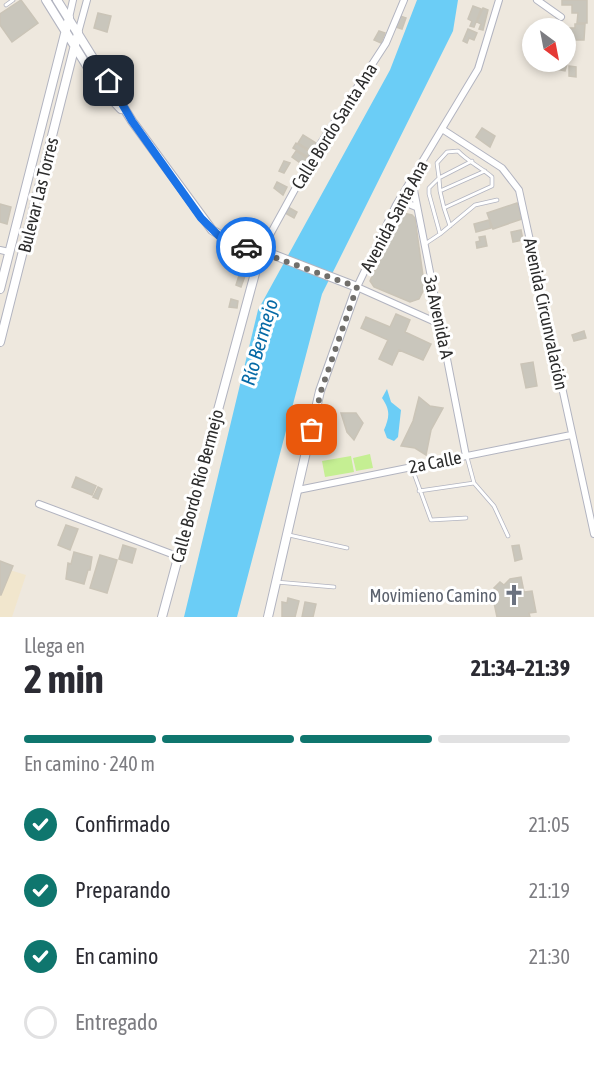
<!DOCTYPE html>
<html lang="es">
<head>
<meta charset="utf-8">
<style>
	:root { --surface:#fff; --page:#f2f2f3; --text:#2b2b33; --muted:#7c7c81; --line:#e1e1e2; --accent:#0f766e }
	body { margin:0; font-family:"Asap Condensed",sans-serif; background:var(--page); color:var(--text); height:100vh; display:flex; flex-direction:column; font-size:22px; white-space:nowrap }
	* { box-sizing:border-box; margin:0 }
	p { font-size:20px; color:var(--muted) }
	.icon { flex:none; width:33px; height:33px; fill:none; stroke:currentColor; stroke-width:2; stroke-linecap:round; stroke-linejoin:round }
	.map { position:relative; height:617px; overflow:hidden }
	.details { display:flex; flex-direction:column; background:var(--surface); flex:1 }
	.details>* { flex:none }
	.needle { width:39px; rotate:148deg }
	.controls { position:absolute; left:522px; top:18px; display:grid; gap:12px }
	.controls a { display:grid; place-items:center; width:54px; height:54px; border-radius:50%; background:var(--surface); box-shadow:0 3px 9px #0003; font-size:30px }
	.pin { position:absolute; display:grid; place-items:center; width:51px; height:51px; color:#fff; margin:-26px; border-radius:12px; box-shadow:0 3px 9px #0006 }
	.courier { position:absolute; display:grid; place-items:center; width:60px; height:60px; margin:-30px; border:4px solid #1a73e8; border-radius:50%; background:#fff; color:#222; box-shadow:0 2px 8px #0007 }
	.overview em { font-style:normal; font-weight:700 }
	.overview div { display:flex; flex-direction:column-reverse }
	.overview { display:flex; align-items:center; justify-content:space-between; height:102px; padding:0 24px }
	h1 { font-size:39px; font-weight:700; line-height:45px }
	.bar { display:grid; grid-template-columns:repeat(4,1fr); gap:9px 6px; align-content:center; height:72px; padding:0 24px }
	.bar i { height:8px; border-radius:4px; background:var(--line) }
	.bar .active { background:var(--accent) }
	.bar p { grid-column:span 4 }
	ol { padding:0 24px; list-style:none }
	li { display:flex; align-items:center; gap:18px; height:66px }
	li p { margin-inline-start:auto }
	li .icon { padding:6px; border-radius:50%; background:var(--accent); color:#fff; stroke-width:4 }
	li:last-child { color:var(--muted) }
	li i { width:33px; height:33px; border:3px solid var(--line); border-radius:50% }
	.map>svg:first-child { display:block }
	.education { fill:#f1e6cd }
	.pitch { fill:#c5ef93 }
	.water { fill:#6bcdf6 }
	.building { fill:#c9c6bc; stroke:#cac4b7; stroke-width:1.5 }
	.lines { fill:none; stroke-linecap:round; stroke-linejoin:round }
	.lane-casing { stroke:#b2b4c0; stroke-width:4.5 }
	.street-casing { stroke:#b2b4c0; stroke-width:8 }
	.secondary-casing { stroke:#b2b4c0; stroke-width:10 }
	.lane { stroke:#fff; stroke-width:3 }
	.street { stroke:#fff; stroke-width:6 }
	.secondary { stroke:#fff; stroke-width:8 }
	.done { stroke:#706e6a; stroke-width:6; stroke-dasharray:0 10.8 }
	.route { stroke:#1a73e8; stroke-width:8 }
	.labels { text-anchor:middle; dominant-baseline:central; stroke-width:6; stroke-linejoin:round; paint-order:stroke }
	.street-label { font-size:18px; fill:#2c2c2c; stroke:#fff }
	.worship-label { font-size:18px; fill:#5b616d; stroke:#fff; text-anchor:end }
	.water-label { font-size:20px; font-style:italic; fill:#066aa6; stroke:#fff }
</style>
</head>
<body>
<div class="map">
<svg width="594" height="617" viewBox="0 0 594 617">
	<rect width="100%" height="100%" fill="#eee8de"/>
	<path class="education" d="M0 567 26 575 12 617H0Z"/>
	<path class="pitch" d="M370 454 373 468 356 471 353 458Z
		M351 456 354 472 325 477 322 461Z"/>
	<path class="water" d="M417 0H458L453 31 322 294 237 617H184L258 310 390 70Z
		M387 389 391 402 401 410 398 437 394 441 387 438 384 430C390 416 390 410 382 398Z"/>
	<path class="building" d="M21 0 38 23 12 42 0 25V14Z
		M562 0H587V23H577L578 13H572V5H562Z
		M473 6 481 9 474 27 470 26 472 21 468 19Z
		M483 8 488 10 483 30 479 29 481 24 477 22Z
		M98 13 111 16 107 32 94 28Z
		M400 16 406 18 402 29 396 27Z
		M575 24H585L584 40H574V46L566 45V28H560H575Z
		M468 29 477 33 474 40 469 38 467 43 463 41Z
		M379 31 385 33 381 43 374 40Z
		M557 62 567 64 565 71 555 69Z
		M569 66 576 67V77L569 76Z
		M482 128 495 136 490 147 476 137Z
		M303 135 316 143 311 151 298 143Z
		M296 143 311 153 308 157 293 148Z
		M296 151 308 159 303 165 292 157Z
		M284 161 290 163 284 173 279 171Z
		M277 182 287 187 283 195 274 188Z
		M517 203 522 219 493 229 487 213Z
		M0 204 11 207 7 224 0 222Z
		M288 207 297 212 294 218 285 213Z
		M403 213 412 215 415 218 424 283 423 291 419 299 410 302 374 287 370 281 399 215Z
		M489 220 491 228 476 232 474 224Z
		M521 230 523 240 513 242 511 232Z
		M485 236 487 246 477 248 476 242 480 241 479 237Z
		M240 272 246 273 241 287 236 285Z
		M231 299 238 301 237 308 229 307Z
		M396 314 410 320 405 332 431 344 423 360 399 350 392 365 379 359 388 340 361 328 366 317 390 327Z
		M584 331 586 338 574 341 572 335Z
		M533 362 537 386 526 388 521 364Z
		M419 397 430 406 443 408 431 430 426 455 415 448 401 446 413 421Z
		M341 413H356L363 423 354 440 347 432Z
		M76 477 96 486 92 495 72 487Z
		M98 487 102 489 98 499 93 497Z
		M66 525 78 529 70 550 58 545Z
		M123 545 136 549 132 563 119 559Z
		M519 545 522 559 515 561 512 546Z
		M74 552 92 557 90 570H88L84 584 66 579 68 563 71 564Z
		M100 555 117 560 107 593 90 588Z
		M0 561 13 566 1 595H0Z
		M521 577 524 592 532 591 536 612 529 613 530 617H497L493 598 497 590 494 588 500 582 504 585 510 579Z
		M288 598 299 601 295 617H282V602L287 603Z
		M305 602 316 604 313 617H302Z"/>
	<g class="lines">
		<defs>
			<path id="lane" d="M6 5 13 0
				M472 161 439 178 437 163 447 152 458 151C467 161 482 168 492 177V186L444 208 440 191 485 171
				M439 178 440 191
				M444 208 450 226
				M440 234 475 205 497 200
				M425 244 440 234 429 194V188L439 178
				M467 457 474 483 494 506 508 536
				M412 468 431 520 466 518
				M419 491 474 483
				M289 535 347 548
				M276 582 334 587"/>
			<path id="street" d="M537 0 561 17
				M69 18 73 0
				M78 33 87 0
				M442 129 502 168 519 190 594 534
				M412 180 466 456
				M397 204 404 202 416 207
				M0 250 9 252
				M261 251 317 149 386 43 404 0
				M442 325 357 287 396 205 478 69 499 0
				M298 490 571 435
				M39 504 177 556"/>
			<path id="secondary" d="M46 0 100 87 121 109
				M57 0 132 121 212 230 237 245 269 253 357 287 320 391 268 617
				M0 289 69 18
				M0 342 78 33
				M162 617 261 251"/>
		</defs>
		<use href="#lane" class="lane-casing"/>
		<use href="#street" class="street-casing"/>
		<use href="#secondary" class="secondary-casing"/>
		<use href="#lane" class="lane"/>
		<use href="#street" class="street"/>
		<use href="#secondary" class="secondary"/>
	</g>
	<g class="lines">
		<path class="done" d="M246 247 357 287 321 391 312 430"/>
		<path class="route" d="M109 81 132 121 201 218 222 239 246 247"/>
	</g>
	<defs>
		<symbol id="church-bare" viewBox="-9 -9 18 18"><path d="M-1.2-6h2.4v3.5h3.3v2.4h-3.3V6h-2.4V-.1h-3.3v-2.4h3.3Z" fill="#6b7280" stroke="#fff" stroke-width="2.5" paint-order="stroke"/></symbol>
	</defs>
	<g fill-rule="evenodd">
		<use href="#church-bare" x="499" y="580" width="30" height="30"/>
	</g>
	<g class="labels">
		<g class="street-label">
			<text transform="translate(334 126) rotate(-58)">Calle Bordo Santa Ana</text>
			<text transform="translate(38 195) rotate(-76)">Bulevar Las Torres</text>
			<text transform="translate(394 216) rotate(-62)">Avenida Santa Ana</text>
			<text transform="translate(546 314) rotate(78)">Avenida Circunvalación</text>
			<text transform="translate(439 317) rotate(78)">3a Avenida A</text>
			<text transform="translate(435 462) rotate(-11)">2a Calle</text>
			<text transform="translate(197 486) rotate(-75)">Calle Bordo Río Bermejo</text>
		</g>
		<g class="worship-label">
			<text x="497" y="595">Movimieno Camino</text>
		</g>
		<g class="water-label">
			<text transform="translate(259 342) rotate(-74)">Río Bermejo</text>
		</g>
	</g>
</svg>
<div class="controls">
<a><svg class="needle" viewBox="-14 -14 28 28"><path d="M0-13l5 13h-10z" fill="#e53935"/><path d="M0 13l5-13h-10z" fill="#7c7c81"/></svg></a>
</div>
<div class="pin" style="left:312px;top:430px;background:#ea580c"><svg class="icon" aria-label="bag" viewBox="0 0 24 24"><path d="M5 8h14l-1 12H6zM9 8a3 3 0 0 1 6 0"/></svg></div>
<div class="pin" style="left:109px;top:81px;background:#1f2937"><svg class="icon" aria-label="home" viewBox="0 0 24 24"><path d="M3 11l9-7 9 7M6 9v11h12V9"/></svg></div>
<div class="courier" style="left:246px;top:247px"><svg class="icon" aria-label="car" viewBox="0 0 24 24"><path d="M5 17H2v-5l4-1 3-4h7l3 4 3 1v5h-3M9 17h6M6 11h13"/><circle cx="7" cy="17" r="2"/><circle cx="17" cy="17" r="2"/></svg></div>
</div>
<section class="details">
<div class="overview"><div><h1>2 min</h1><p>Llega en</p></div><em>21:34–21:39</em></div>
<div class="bar"><i class="active"></i><i class="active"></i><i class="active"></i><i></i><p>En camino · 240 m</p></div>
<ol>
<li><svg class="icon" aria-label="check" viewBox="0 0 24 24"><path d="M5 12l5 5 9-10"/></svg>Confirmado<p>21:05</p></li>
<li><svg class="icon" aria-label="check" viewBox="0 0 24 24"><path d="M5 12l5 5 9-10"/></svg>Preparando<p>21:19</p></li>
<li><svg class="icon" aria-label="check" viewBox="0 0 24 24"><path d="M5 12l5 5 9-10"/></svg>En camino<p>21:30</p></li>
<li><i></i>Entregado</li>
</ol>
</section>
</body>
</html>
